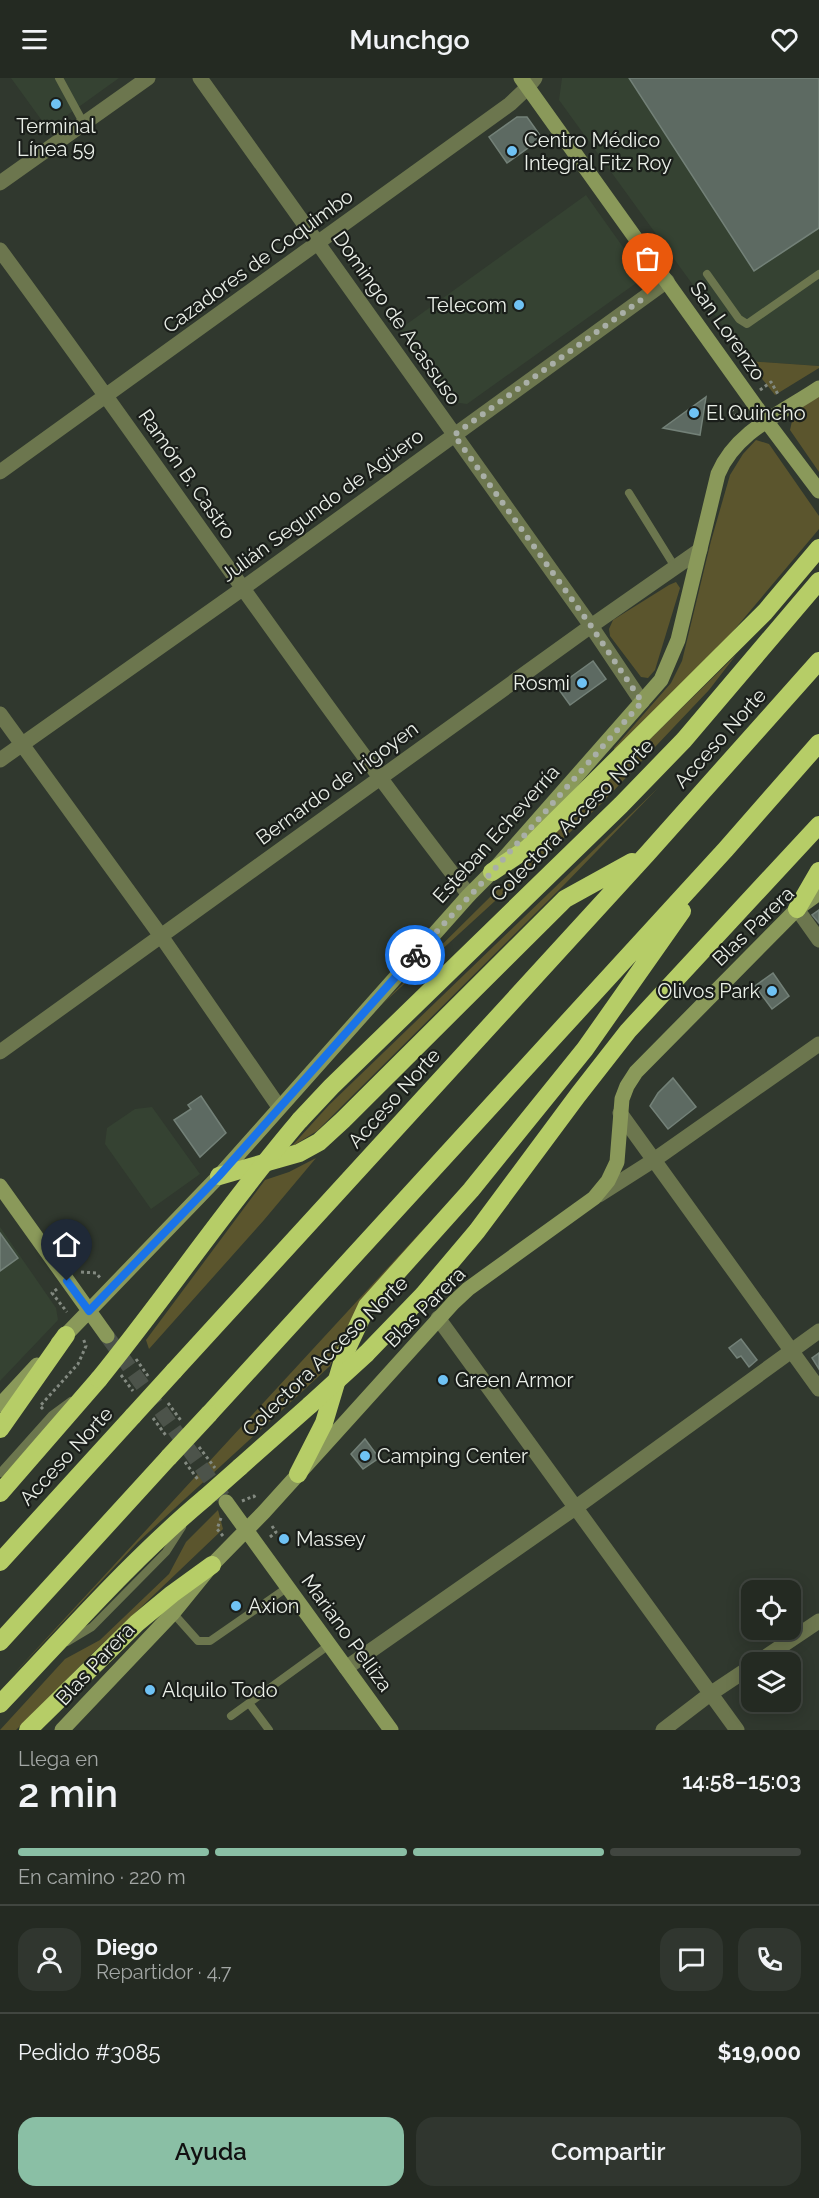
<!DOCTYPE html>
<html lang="es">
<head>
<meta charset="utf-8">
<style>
	:root { --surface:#242a22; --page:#30362f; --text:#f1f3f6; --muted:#a3a7a5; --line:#414640; --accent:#8abfa5 }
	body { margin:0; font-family:Raleway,sans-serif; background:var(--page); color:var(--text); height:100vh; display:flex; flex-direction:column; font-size:22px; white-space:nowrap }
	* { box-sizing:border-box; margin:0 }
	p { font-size:20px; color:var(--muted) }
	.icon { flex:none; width:33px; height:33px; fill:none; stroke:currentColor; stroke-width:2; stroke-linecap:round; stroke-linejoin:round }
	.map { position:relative; height:1652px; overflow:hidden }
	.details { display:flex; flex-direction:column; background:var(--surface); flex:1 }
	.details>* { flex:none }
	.tools { position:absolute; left:741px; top:1502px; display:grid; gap:12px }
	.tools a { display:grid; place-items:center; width:60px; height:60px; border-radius:12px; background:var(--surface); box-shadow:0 3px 15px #0003,0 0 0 2px var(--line); font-size:30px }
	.pin { position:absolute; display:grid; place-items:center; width:51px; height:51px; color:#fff; margin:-62px -26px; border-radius:50% 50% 50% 0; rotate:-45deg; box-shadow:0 0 6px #0007 }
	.pin .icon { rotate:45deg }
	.courier { position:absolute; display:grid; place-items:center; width:60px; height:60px; margin:-30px; border:4px solid #1a73e8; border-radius:50%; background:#fff; color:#222; box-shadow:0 2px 8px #0007 }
	.headline em { font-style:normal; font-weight:600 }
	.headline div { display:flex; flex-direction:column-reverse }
	.headline { display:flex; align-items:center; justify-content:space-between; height:102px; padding:0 18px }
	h1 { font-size:39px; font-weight:600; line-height:45px }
	.bar { display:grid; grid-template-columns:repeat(4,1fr); gap:9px 6px; align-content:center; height:72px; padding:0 18px }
	.bar i { height:8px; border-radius:4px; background:var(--line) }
	.bar .current { background:var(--accent) }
	.bar p { grid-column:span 4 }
	.line { display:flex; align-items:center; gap:15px; padding:0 18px; border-top:2px solid var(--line) }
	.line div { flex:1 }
	.round { display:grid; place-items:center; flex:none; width:63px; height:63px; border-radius:18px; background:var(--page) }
	.primary-button { display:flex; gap:12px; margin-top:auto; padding:12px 18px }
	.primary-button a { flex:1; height:69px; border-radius:18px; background:var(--accent); color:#111; font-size:24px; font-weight:600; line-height:69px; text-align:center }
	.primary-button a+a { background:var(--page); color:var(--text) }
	header { display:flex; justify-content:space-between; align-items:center; height:78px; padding:0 18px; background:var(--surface); font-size:27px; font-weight:600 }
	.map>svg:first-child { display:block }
	.built { fill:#354232 }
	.green { fill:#5b552d }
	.building { fill:#5d6a62; stroke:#738178; stroke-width:1.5 }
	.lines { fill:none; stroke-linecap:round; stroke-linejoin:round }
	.secondary-tunnel { stroke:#4c534a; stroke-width:15; stroke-dasharray:15 8; stroke-linecap:butt }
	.path { stroke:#838a81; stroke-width:3; stroke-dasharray:3 3; stroke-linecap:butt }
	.lane { stroke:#6c764e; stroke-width:8 }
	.street { stroke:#6c764e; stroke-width:15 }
	.secondary { stroke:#8a995a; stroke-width:15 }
	.highway { stroke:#b6cd67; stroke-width:18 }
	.highway-bridge { stroke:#b6cd67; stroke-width:18 }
	.done { stroke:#a9afa7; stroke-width:6; stroke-dasharray:0 10.8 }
	.route { stroke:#1a73e8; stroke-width:8 }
	.poi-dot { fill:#6fc2f4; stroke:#1a1e1a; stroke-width:2 }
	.labels { text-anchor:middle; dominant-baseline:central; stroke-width:4.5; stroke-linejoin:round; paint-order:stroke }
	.poi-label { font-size:20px; fill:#eaefe8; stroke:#1a1e1a; text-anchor:start }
	.street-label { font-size:20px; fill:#eaefe8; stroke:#1a1e1a }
</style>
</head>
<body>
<header><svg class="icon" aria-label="menu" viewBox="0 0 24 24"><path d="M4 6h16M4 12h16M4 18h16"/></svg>Munchgo<svg class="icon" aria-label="heart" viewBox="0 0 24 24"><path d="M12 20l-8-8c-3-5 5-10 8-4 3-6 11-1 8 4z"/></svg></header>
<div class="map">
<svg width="819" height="1652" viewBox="0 0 819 1652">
	<rect width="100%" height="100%" fill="#30382e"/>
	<path class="built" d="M11 0H119L48 51Z
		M562 0H819V288L748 283 559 22Z
		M586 117 640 193 639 203 467 326 453 324 400 251Z
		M152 1029 200 1096 151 1131 105 1066 107 1050 135 1031Z
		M0 1149 56 1230 58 1242 0 1303Z"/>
	<path class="green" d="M748 283 819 288V290L775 317Z
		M819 318V394L790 352 794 334Z
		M756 362 769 366 819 438V451L713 577 615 677 614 670 671 605 682 583 711 463 730 397 743 376Z
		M676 504 680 510 655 592 648 600 641 599 610 558 609 551 613 542 669 507Z
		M736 577 709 612 602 725 378 930 605 705Z
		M659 709 563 808 317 1053 291 1069 329 1027Z
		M316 1080 264 1142 149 1271 146 1262 265 1102 289 1094Z
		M429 1145 357 1230 330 1288 138 1464 8 1602Z
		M218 1432 223 1451 92 1576 16 1652H0L65 1581 100 1562 169 1496 186 1464Z"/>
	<path class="building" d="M629 0H819V150L754 193Z
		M517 39H527L542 60 507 85 489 59Z
		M706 319 700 357 663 350Z
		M593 583 606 601 570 627 557 609Z
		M819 832V845L812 837Z
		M773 895 789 918 772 931 755 908Z
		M673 1000 696 1029 668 1051 650 1028 658 1015Z
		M201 1018 226 1055 200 1079 174 1042 191 1031 188 1027Z
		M0 1155 18 1180 0 1193Z
		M741 1261 757 1282 749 1289 741 1278 737 1280 729 1270Z
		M819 1275V1291L812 1280Z
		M365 1361 379 1380 363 1391 351 1376Z"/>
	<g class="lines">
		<path class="secondary-tunnel" d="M107 1258 223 1419"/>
		<path class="path" d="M760 312 771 304 779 318
			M738 328 732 332 740 343
			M81 1194 96 1195 101 1201
			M57 1211 52 1215 67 1234
			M136 1281 148 1298
			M121 1297 133 1313
			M168 1325 182 1344
			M43 1331 40 1328 78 1286 86 1268 83 1260
			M153 1340 167 1359
			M199 1369 215 1390
			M185 1384 199 1403
			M242 1423 254 1418 256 1422
			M221 1440 217 1451 223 1458
			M270 1459 276 1454 272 1448"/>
		<path class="lane" d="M59 0 84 46
			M707 196 739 241 747 246 819 196
			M629 415 675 489
			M0 1395 52 1337 71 1323
			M173 1535 198 1563H210L288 1509
			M67 1564 92 1549 166 1474 182 1449
			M249 1625 269 1652
			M231 1638 329 1567"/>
		<path class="street" d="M200 0 591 548 642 624
			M0 105 148 0
			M0 172C158 386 306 607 469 817
			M0 394 510 26 527 10 535 0
			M0 636 161 858 279 1029
			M0 682 242 511 667 203
			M797 831 819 862
			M0 974 591 548 700 472
			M620 1035 819 1311
			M599 1117 654 1082 819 966
			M438 1240 737 1652
			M758 1584 819 1543
			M346 1590 575 1430 819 1253
			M663 1652 710 1616 752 1588"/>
		<path class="secondary" d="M521 0 767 344 819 413
			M0 1108 107 1258
			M58 1265 219 1098 469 817 492 794 661 602 678 562 718 396C736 353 782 335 819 310
			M0 1327 37 1287
			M226 1424 391 1652
			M62 1652 173 1535 212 1487 264 1434 453 1225 468 1211 594 1120 608 1103 617 1084 622 1021 627 1008 636 994 797 831 819 815"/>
		<path class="highway" d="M492 794 528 770 765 534 819 470
			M797 831 819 793
			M300 1042 331 1009 621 727 684 662 819 503
			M219 1098 299 1075 319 1064 343 1042 565 821 632 784
			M366 1276 423 1217 477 1153 578 1017 628 953 819 747
			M174 1293 647 776 819 583
			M209 1336 726 771 819 665
			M0 1351 66 1257
			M240 1389 310 1327
			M298 1396 324 1345 345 1275 367 1228 471 1112 585 971 682 833
			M0 1415 99 1301
			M0 1484 133 1338
			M0 1564 169 1379
			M0 1626C67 1556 131 1482 205 1420
			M28 1652 137 1545 172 1516 212 1487"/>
		<path class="highway-bridge" d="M99 1301C168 1216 229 1125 300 1042
			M310 1327 366 1276
			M133 1338 174 1293
			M169 1379 209 1336
			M205 1420 240 1389"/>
	</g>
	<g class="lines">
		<path class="done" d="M415 877 492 794 642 624 591 548 454 357 648 217"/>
		<path class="route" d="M67 1203 89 1233 219 1098 415 877"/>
	</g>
	<g class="poi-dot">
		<circle cx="56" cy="26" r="6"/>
		<circle cx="512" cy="73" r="6"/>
		<circle cx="519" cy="227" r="6"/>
		<circle cx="694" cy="335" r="6"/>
		<circle cx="582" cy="605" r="6"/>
		<circle cx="772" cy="913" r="6"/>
		<circle cx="443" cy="1302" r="6"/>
		<circle cx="365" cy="1378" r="6"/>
		<circle cx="284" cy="1461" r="6"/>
		<circle cx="236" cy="1528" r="6"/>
		<circle cx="150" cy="1612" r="6"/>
	</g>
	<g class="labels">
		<g class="poi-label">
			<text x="56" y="48" text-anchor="middle">Terminal<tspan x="56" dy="23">Línea 59</tspan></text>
			<text x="524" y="62">Centro Médico<tspan x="524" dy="23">Integral Fitz Roy</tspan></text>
			<text x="507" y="227" text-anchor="end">Telecom</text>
			<text x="706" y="335">El Quincho</text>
			<text x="570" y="605" text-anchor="end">Rosmi</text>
			<text x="760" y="913" text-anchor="end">Olivos Park</text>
			<text x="455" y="1302">Green Armor</text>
			<text x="377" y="1378">Camping Center</text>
			<text x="296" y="1461">Massey</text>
			<text x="248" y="1528">Axion</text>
			<text x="162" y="1612">Alquilo Todo</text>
		</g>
		<g class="street-label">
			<text transform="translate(258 183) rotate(-36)">Cazadores de Coquimbo</text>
			<text transform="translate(397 240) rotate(55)">Domingo de Acassuso</text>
			<text transform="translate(728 253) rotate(55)">San Lorenzo</text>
			<text transform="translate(187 396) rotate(55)">Ramón B. Castro</text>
			<text transform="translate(322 427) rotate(-36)">Julián Segundo de Agüero</text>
			<text transform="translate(720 660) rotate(-48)">Acceso Norte</text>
			<text transform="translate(337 705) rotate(-36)">Bernardo de Irigoyen</text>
			<text transform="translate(572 742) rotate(-45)">Colectora Acceso Norte</text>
			<text transform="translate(496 756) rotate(-48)">Esteban Echeverría</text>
			<text transform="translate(753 848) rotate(-44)">Blas Parera</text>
			<text transform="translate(394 1020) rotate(-48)">Acceso Norte</text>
			<text transform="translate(425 1229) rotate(-45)">Blas Parera</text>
			<text transform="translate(325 1278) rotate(-44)">Colectora Acceso Norte</text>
			<text transform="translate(66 1378) rotate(-47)">Acceso Norte</text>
			<text transform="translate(347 1555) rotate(54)">Mariano Pelliza</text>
			<text transform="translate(95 1586) rotate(-47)">Blas Parera</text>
		</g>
	</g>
</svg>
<div class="tools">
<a><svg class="icon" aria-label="locate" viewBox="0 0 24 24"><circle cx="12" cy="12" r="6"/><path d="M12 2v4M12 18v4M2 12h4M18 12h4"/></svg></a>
<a><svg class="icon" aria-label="layers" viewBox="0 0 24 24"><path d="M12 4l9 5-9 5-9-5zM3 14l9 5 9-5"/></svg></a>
</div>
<div class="pin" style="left:648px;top:217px;background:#ea580c"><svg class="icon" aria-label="bag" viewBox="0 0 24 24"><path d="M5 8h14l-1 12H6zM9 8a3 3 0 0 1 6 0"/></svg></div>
<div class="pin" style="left:67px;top:1203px;background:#1f2937"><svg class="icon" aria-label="home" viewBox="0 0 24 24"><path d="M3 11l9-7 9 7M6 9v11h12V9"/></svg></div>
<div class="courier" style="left:415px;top:877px"><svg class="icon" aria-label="bike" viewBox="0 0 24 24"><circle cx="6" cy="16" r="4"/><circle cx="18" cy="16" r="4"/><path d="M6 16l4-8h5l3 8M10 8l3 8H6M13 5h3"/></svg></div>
</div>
<section class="details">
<div class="headline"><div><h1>2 min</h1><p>Llega en</p></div><em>14:58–15:03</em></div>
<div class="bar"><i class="current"></i><i class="current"></i><i class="current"></i><i></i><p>En camino · 220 m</p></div>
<div class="line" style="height:108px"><a class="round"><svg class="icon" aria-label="person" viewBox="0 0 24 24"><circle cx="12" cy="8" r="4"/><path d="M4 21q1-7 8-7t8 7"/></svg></a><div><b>Diego</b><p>Repartidor · 4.7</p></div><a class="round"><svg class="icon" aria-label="chat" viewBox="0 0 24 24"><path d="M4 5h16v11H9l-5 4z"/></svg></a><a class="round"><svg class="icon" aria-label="phone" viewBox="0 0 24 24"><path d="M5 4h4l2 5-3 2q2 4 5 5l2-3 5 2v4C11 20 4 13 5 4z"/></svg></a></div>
<div class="line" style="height:78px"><div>Pedido #3085</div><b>$19,000</b></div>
<div class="primary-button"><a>Ayuda</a><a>Compartir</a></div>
</section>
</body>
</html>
